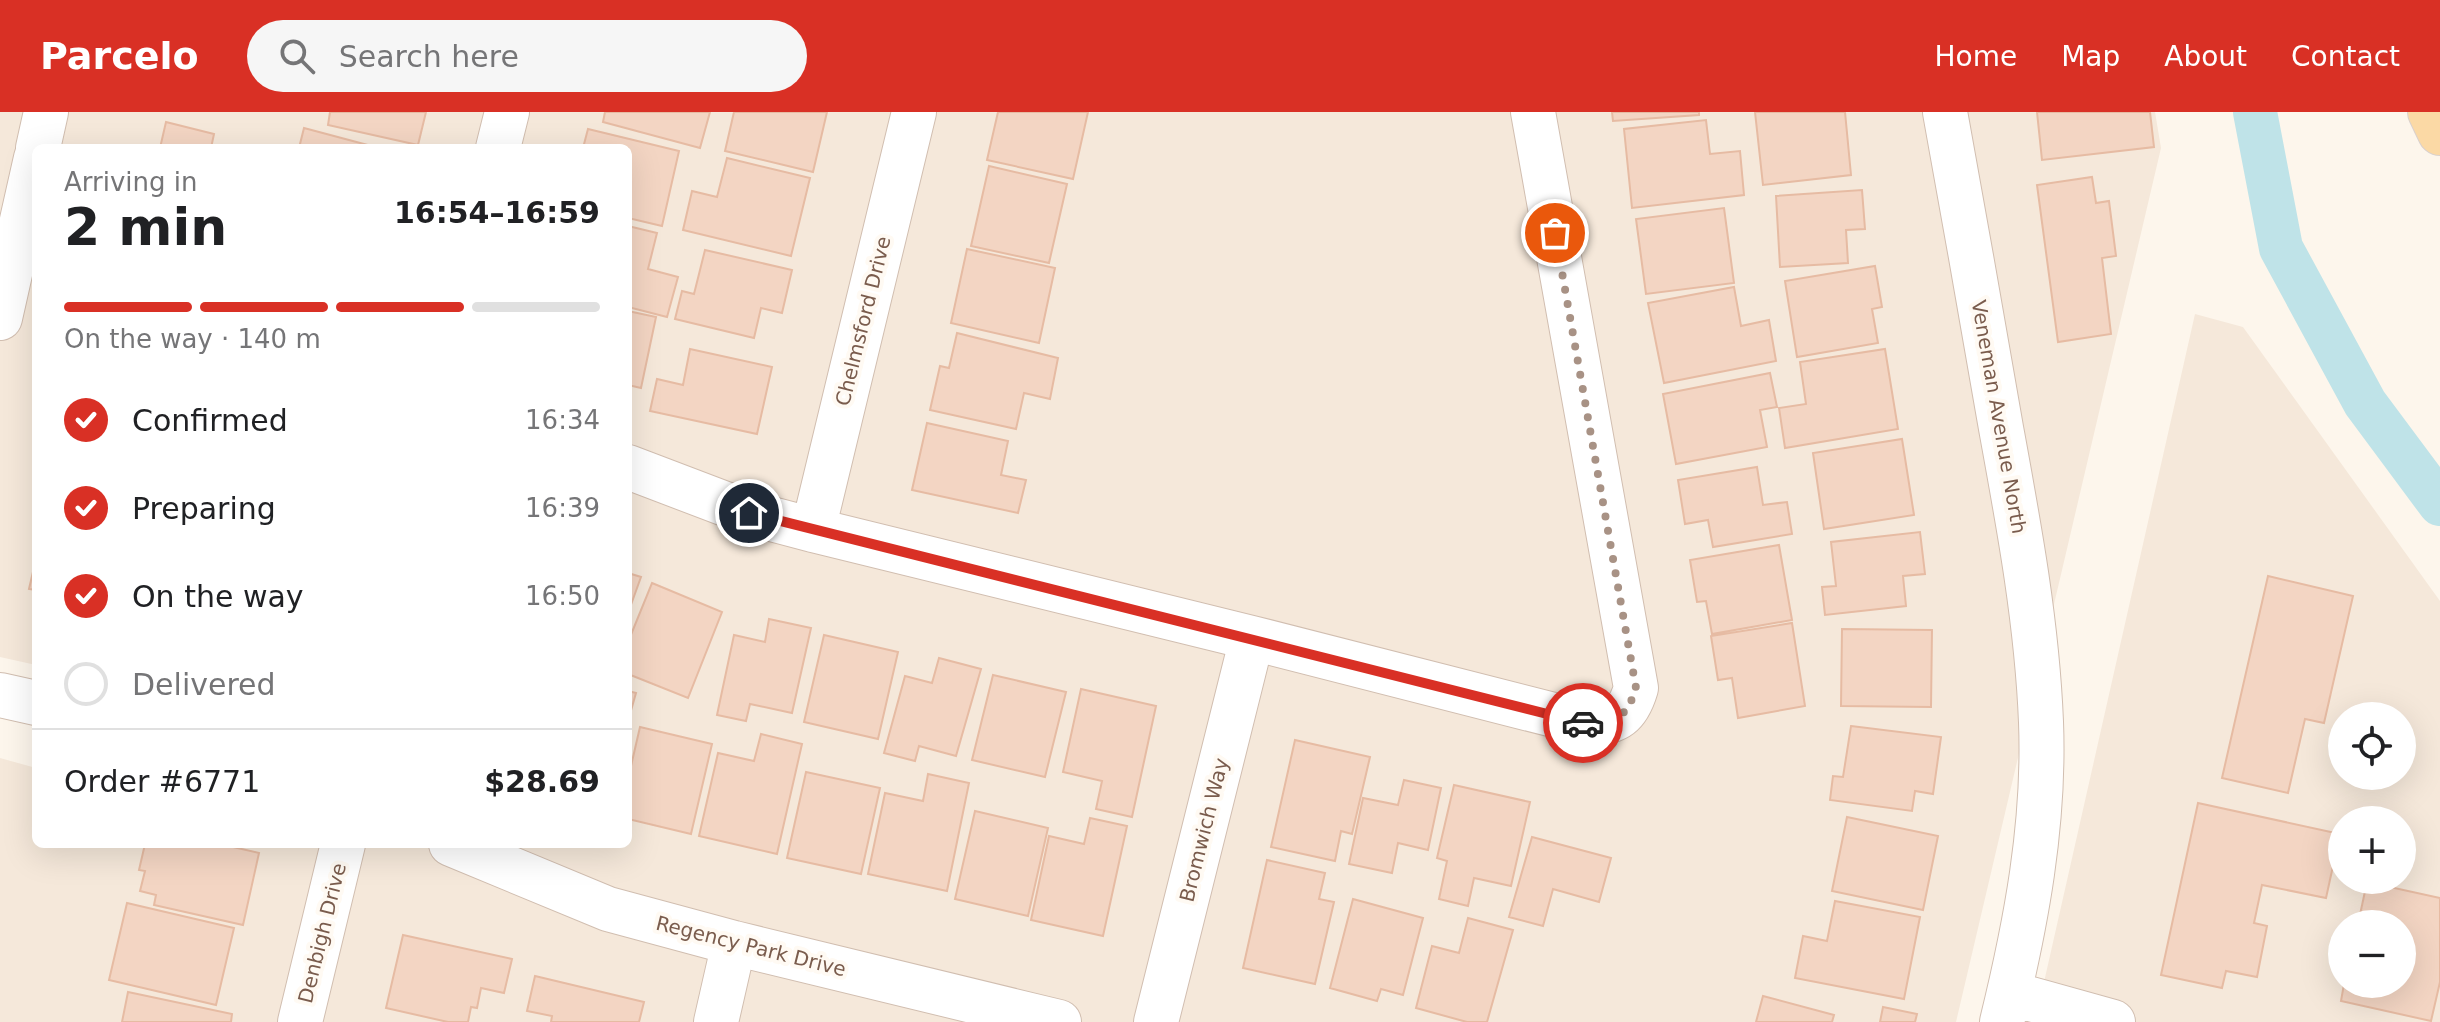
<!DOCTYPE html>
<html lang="en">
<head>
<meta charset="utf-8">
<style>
	:root { --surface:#fff; --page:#f6f6f6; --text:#202124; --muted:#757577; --line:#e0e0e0; --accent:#d93025 }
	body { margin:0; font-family:"DejaVu Sans",sans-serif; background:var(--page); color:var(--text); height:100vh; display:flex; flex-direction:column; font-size:30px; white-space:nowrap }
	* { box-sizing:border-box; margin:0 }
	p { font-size:26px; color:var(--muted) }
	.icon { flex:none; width:44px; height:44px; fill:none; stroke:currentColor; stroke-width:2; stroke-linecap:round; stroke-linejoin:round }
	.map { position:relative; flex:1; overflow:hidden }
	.details { position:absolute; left:32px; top:32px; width:600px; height:704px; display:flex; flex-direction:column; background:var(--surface); border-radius:12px; box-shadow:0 8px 32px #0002 }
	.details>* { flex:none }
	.tools { position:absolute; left:2328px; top:590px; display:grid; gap:16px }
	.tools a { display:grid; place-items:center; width:88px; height:88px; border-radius:50%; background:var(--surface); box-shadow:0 8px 32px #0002; font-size:40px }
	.pin { position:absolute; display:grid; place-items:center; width:68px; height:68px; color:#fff; margin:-34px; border:4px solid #fff; border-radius:50%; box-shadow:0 2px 8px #0007 }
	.courier { position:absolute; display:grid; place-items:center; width:80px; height:80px; margin:-40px; border:6px solid #d93025; border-radius:50%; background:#fff; color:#222; box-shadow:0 2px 10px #0007 }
	.head em { font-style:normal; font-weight:800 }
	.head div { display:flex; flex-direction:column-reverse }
	.head { display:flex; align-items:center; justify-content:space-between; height:136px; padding:0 32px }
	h1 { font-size:52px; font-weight:800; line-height:60px }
	.bar { display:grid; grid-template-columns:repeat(4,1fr); gap:12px 8px; align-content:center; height:96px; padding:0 32px }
	.bar i { height:10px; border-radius:6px; background:var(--line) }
	.bar .current { background:var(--accent) }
	.bar p { grid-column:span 4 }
	.line { display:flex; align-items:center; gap:20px; padding:0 32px; border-top:2px solid var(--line) }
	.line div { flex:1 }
	ol { padding:0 32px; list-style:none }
	li { display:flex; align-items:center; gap:24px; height:88px }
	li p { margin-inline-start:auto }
	li .icon { padding:8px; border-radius:50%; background:var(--accent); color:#fff; stroke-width:4 }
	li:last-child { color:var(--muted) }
	li i { width:44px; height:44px; border:4px solid var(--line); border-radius:50% }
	header { display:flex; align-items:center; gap:48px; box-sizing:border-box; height:112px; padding:0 40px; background:var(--accent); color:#fff }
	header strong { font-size:38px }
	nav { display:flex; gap:44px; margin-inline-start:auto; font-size:28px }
	.search { width:560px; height:72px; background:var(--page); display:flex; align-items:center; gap:20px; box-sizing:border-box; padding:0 28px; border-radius:44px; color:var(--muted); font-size:30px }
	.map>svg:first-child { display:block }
	.residential { fill:#f5e8da; fill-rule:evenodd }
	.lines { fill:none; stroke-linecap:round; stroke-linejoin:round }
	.canal { stroke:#bfe3e8; stroke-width:44 }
	.building { fill:#f3d5c3; stroke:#e6bba3; stroke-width:2 }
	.minor-casing { stroke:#d1beb0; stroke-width:46 }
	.major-casing { stroke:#dad1cd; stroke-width:46 }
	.minor { stroke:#fff; stroke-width:44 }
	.major { stroke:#fbd9a5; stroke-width:44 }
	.done { stroke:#a89285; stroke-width:8; stroke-dasharray:0 14.4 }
	.route { stroke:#d93025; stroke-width:10 }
	.labels { text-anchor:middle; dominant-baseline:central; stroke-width:8; stroke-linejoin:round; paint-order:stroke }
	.street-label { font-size:20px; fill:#7a5c4d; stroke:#fffaf3 }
</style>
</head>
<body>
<header>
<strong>Parcelo</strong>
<div class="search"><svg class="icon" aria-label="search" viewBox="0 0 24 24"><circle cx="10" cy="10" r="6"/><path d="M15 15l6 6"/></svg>Search here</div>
<nav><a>Home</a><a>Map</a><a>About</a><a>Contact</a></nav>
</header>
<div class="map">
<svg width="2440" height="910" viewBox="0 0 2440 910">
	<rect width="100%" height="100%" fill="#fdf6ec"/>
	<path class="residential" d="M0 0H2155L2161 36 1956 910H0V646L36 656V732H628V36H36V553L0 545Z
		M2195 202 2243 215 2440 489V910H2035ZM2342 604H2402V664H2342ZM2342 708H2402V768H2342ZM2342 812H2402V872H2342Z"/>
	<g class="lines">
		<path class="canal" d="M2255 0 2281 136 2365 291 2440 392"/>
	</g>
	<path class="building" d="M330 0H426L418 33 328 13Z
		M605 0H710L700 36 603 10Z
		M734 0H827L813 60 725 39Z
		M998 0H1088L1073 67 987 48Z
		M1612 0H1699V3L1613 9Z
		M1755 0H1845L1851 63 1763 73Z
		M2037 0H2150L2154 35 2042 48Z
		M1706 8 1710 42 1740 39 1744 83 1632 96 1624 17Z
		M166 10 214 22 211 36H160Z
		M304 16 379 36H299Z
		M588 17 679 39 662 114 628 106V36H583Z
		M727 46 810 66 791 144 683 118 692 79 717 85Z
		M989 54 1067 72 1049 151 971 134Z
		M2092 65 2096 91 2109 89 2116 144 2102 146 2111 222 2058 230 2037 73Z
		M1862 78 1865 117 1846 118 1848 151 1780 155 1776 84Z
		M1724 96 1734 171 1646 182 1636 107Z
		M628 114 657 121 648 157 678 165 667 205 628 195Z
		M967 137 1055 156 1039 231 951 211Z
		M705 138 792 158 782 201 761 196 754 226 675 207 682 179 694 182Z
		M1875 154 1882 195 1872 197 1878 231 1797 245 1785 169Z
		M1734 175 1741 214 1769 208 1776 249 1664 271 1648 191Z
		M628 199 656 205 641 276 628 273Z
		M957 221 1058 246 1050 287 1024 281 1016 317 930 298 940 254 949 256Z
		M690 237 772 255 757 322 650 299 657 267 683 273Z
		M1885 237 1898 317 1785 336 1779 296 1806 292 1800 250Z
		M1770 261 1777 295 1760 298 1767 335 1676 352 1663 282Z
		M927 311 1008 329 1001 363 1026 368 1018 401 912 378Z
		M1902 327 1914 403 1824 417 1813 341Z
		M1757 355 1763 393 1787 390 1792 422 1713 435 1708 408 1685 412 1678 368Z
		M1920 420 1925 462 1903 464 1906 494 1825 503 1822 475 1836 474 1831 430Z
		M1779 433 1792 508 1712 522 1706 489 1697 490 1690 448Z
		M36 447V478L29 477Z
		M628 461 641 465 628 501Z
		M2268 464 2353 484 2324 611 2305 607 2288 681 2222 666Z
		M652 471 722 500 688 586 628 562V530Z
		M769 507 811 516 792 601 750 592 746 609 717 603 734 523 765 530Z
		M1792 511 1805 594 1738 606 1732 566 1718 568 1711 524Z
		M1842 517 1932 518 1931 595 1841 594Z
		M824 523 898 540 878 627 804 610Z
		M939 546 981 557 956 644 919 634 915 649 884 641 905 564 932 571Z
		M993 563 1066 580 1045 665 972 648Z
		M1081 577 1156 594 1132 705 1096 697 1102 669 1063 660Z
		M628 579 636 581 628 609Z
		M1851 614 1941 625 1933 682 1915 679 1912 699 1830 688 1833 664 1843 665Z
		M640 615 712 632 691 722 628 707V667Z
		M761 622 802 632 777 742 699 724 718 641 754 649Z
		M1295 628 1370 645 1352 722 1341 719 1335 749 1271 735Z
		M806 660 880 676 861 762 787 746Z
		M928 662 969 671 947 779 868 762 885 681 923 689Z
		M1404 668 1441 676 1428 738 1398 731 1392 761 1349 752 1363 686 1398 693Z
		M1454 673 1530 690 1511 774 1474 766 1468 794 1439 787 1447 749 1437 746Z
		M2198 691 2340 722 2326 786 2262 773 2254 811 2267 814 2257 865 2226 859 2222 876 2161 863Z
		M975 699 1048 716 1028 804 955 787Z
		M1847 705 1938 724 1923 798 1832 779Z
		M1090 706 1127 714 1103 824 1031 808 1049 724 1084 732Z
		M1532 725 1611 746 1599 790 1553 777 1543 814 1509 805Z
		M145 732H220L259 741 243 813 154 793 156 783 140 779 145 759 139 758Z
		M1267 748 1325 761 1319 787 1334 790 1315 872 1243 856Z
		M2367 770 2440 786V870L2431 909 2341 889 2344 872H2402V812H2358Z
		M1353 787 1423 806 1403 883 1381 877 1377 889 1330 876Z
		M1835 789 1920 805 1904 887 1795 866 1803 824 1827 829Z
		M127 791 234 816 216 893 109 868Z
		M1468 806 1513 818 1487 910H1467L1416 896 1432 834 1459 841Z
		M403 823 512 847 504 881 481 876 477 896 471 895 468 910H448L386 896Z
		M535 864 644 890 639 910H551L552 904 527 899Z
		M128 880 232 902 231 910H122Z
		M1763 884 1834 903 1832 910H1756Z
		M1883 895 1917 902 1915 910H1880Z"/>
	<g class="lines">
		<defs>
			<path id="minor" d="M1945 0C1964 105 1983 211 2001 316 2019 414 2037 511 2041 610 2045 712 2026 812 2002 910
				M38 36 46 0
				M498 36 507 0
				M0 206 36 46
				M628 355 749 401 813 418 1252 526 1589 612C1617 611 1628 603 1636 576L1533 0
				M813 418 914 0
				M0 583 36 591
				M451 732 608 797 734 831 1059 910
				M2009 881 2113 910
				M300 910 343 732
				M716 910 734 831
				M1156 910 1252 526"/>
			<path id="major" d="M2430 0 2440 21"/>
		</defs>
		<use href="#minor" class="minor-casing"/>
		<use href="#major" class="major-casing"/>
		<use href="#minor" class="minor"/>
		<use href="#major" class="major"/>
	</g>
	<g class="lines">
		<path class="done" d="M1555 121 1636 576C1628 603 1613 617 1583 611"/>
		<path class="route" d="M749 401 1583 611"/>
	</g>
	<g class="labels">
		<g class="street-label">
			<text transform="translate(863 209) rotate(-76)">Chelmsford Drive</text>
			<text transform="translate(1999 305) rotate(80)">Veneman Avenue North</text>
			<text transform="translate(1204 718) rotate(-76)">Bromwich Way</text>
			<text transform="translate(322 821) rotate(-76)">Denbigh Drive</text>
			<text transform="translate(751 834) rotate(14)">Regency Park Drive</text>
		</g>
	</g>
</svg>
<div class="tools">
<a><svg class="icon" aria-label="locate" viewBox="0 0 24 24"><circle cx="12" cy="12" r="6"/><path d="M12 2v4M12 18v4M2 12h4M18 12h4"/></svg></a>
<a>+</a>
<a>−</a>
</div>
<div class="pin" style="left:1555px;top:121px;background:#ea580c"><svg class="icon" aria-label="bag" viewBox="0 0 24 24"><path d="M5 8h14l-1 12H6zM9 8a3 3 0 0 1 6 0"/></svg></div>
<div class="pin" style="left:749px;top:401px;background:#1f2937"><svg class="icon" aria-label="home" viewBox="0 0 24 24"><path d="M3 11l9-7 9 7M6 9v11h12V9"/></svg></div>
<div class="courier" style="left:1583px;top:611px"><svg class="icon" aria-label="car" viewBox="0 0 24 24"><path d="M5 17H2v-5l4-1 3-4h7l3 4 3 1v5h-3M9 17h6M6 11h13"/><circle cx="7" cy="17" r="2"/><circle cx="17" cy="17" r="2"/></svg></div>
<section class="details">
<div class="head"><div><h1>2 min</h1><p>Arriving in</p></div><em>16:54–16:59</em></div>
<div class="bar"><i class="current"></i><i class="current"></i><i class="current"></i><i></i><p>On the way · 140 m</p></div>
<ol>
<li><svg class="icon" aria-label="check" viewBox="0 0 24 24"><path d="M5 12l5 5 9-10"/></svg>Confirmed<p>16:34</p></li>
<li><svg class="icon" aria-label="check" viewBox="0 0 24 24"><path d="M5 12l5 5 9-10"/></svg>Preparing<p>16:39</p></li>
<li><svg class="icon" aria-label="check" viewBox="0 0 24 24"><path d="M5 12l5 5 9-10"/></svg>On the way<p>16:50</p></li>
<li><i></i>Delivered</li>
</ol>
<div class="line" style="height:104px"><div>Order #6771</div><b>$28.69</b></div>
</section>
</div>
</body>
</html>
